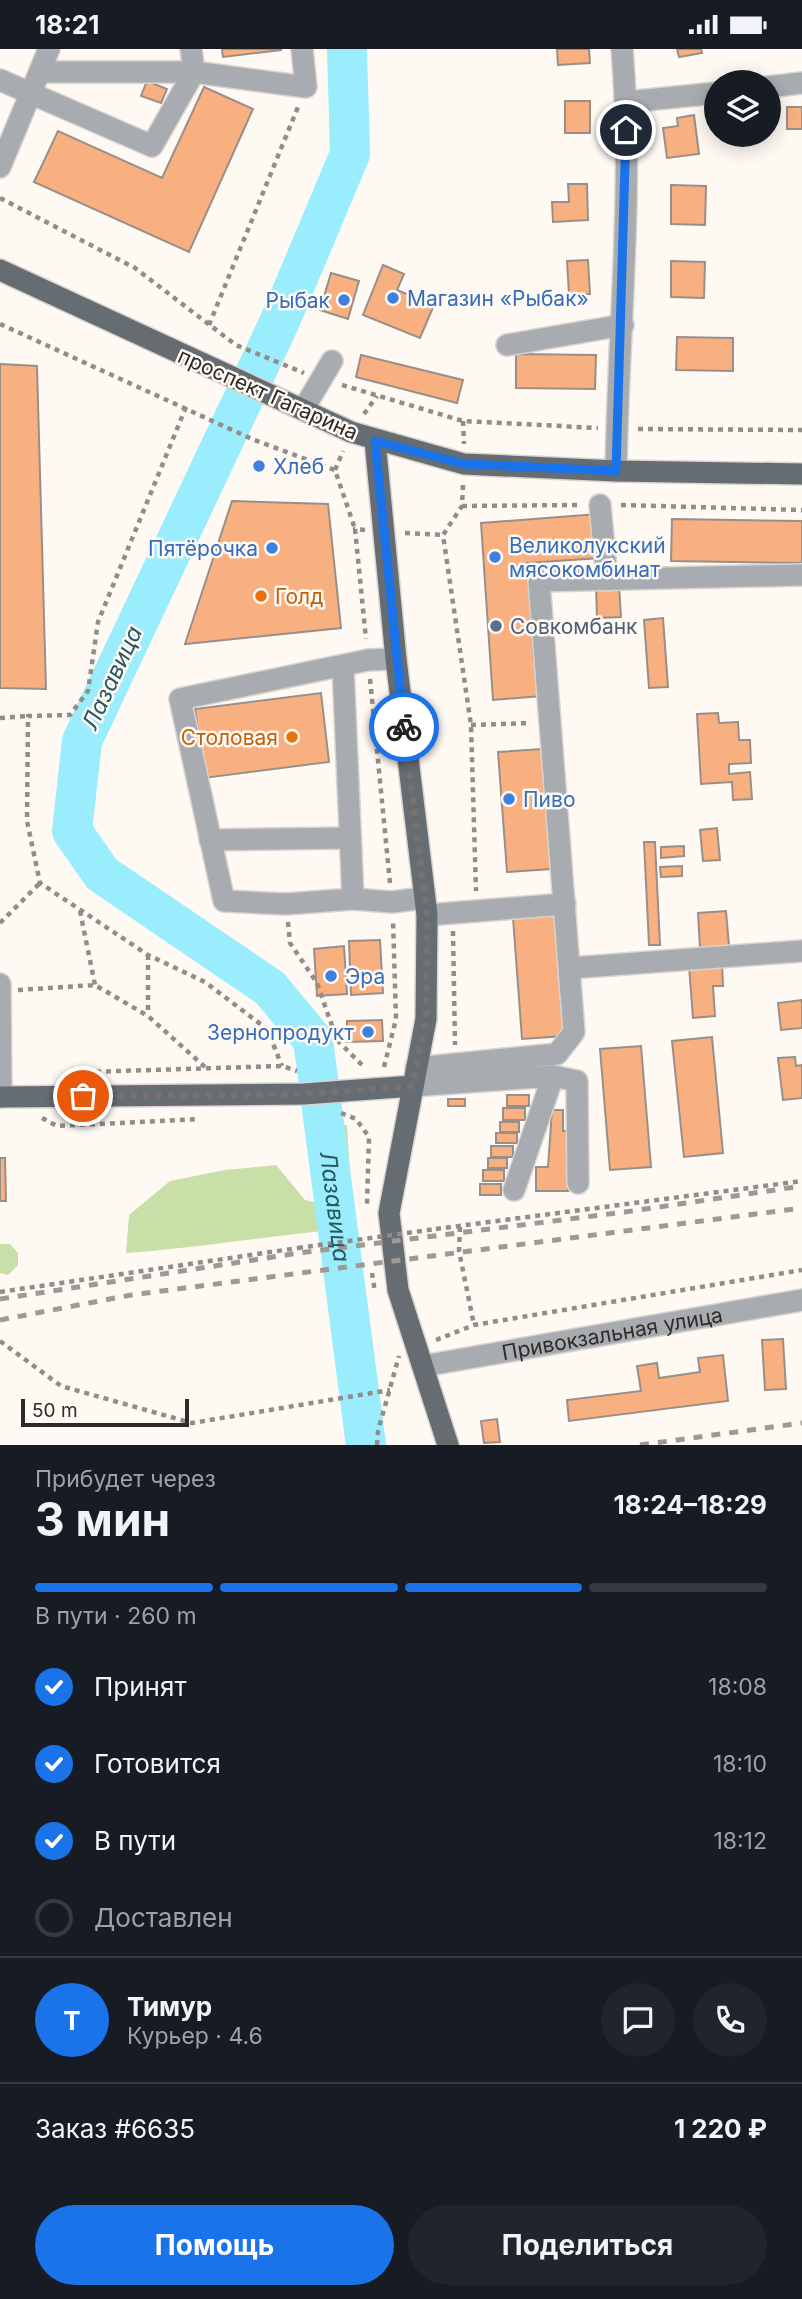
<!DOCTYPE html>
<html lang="ru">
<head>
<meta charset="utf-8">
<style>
	:root { --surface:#171b24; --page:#20242c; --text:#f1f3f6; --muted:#9ea1a6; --line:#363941; --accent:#1a73e8 }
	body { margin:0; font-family:Inter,sans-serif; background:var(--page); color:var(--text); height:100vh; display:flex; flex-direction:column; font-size:26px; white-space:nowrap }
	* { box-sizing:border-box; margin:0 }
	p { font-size:23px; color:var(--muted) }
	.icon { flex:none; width:38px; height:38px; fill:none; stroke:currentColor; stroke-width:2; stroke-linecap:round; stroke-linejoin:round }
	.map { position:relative; height:1396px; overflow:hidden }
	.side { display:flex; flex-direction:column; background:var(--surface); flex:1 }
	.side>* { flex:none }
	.buttons { position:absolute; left:704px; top:21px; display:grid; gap:14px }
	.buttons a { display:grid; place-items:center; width:77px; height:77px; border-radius:50%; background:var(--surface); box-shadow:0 4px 18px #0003; font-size:35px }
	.scale { position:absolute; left:21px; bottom:18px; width:168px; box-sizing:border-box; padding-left:7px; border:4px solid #2e2a27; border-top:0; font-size:19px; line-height:24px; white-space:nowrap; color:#2e2a27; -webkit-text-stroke:5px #fff9f4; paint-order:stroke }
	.pin { position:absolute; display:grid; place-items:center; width:60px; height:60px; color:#fff; margin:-30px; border:4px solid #fff; border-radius:50%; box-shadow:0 2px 7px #0007 }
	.courier { position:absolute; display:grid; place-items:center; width:70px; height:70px; margin:-35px; border:5px solid #1a73e8; border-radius:50%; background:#fff; color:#222; box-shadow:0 2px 9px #0007 }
	.summary em { font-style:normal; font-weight:700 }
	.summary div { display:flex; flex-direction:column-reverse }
	.summary { display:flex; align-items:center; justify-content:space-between; height:119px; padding:0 35px }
	h1 { font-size:46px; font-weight:700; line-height:52px }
	.bar { display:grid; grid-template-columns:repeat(4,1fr); gap:10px 7px; align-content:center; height:84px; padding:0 35px }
	.bar i { height:9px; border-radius:5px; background:var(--line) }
	.bar .current { background:var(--accent) }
	.bar p { grid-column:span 4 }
	.line { display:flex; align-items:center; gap:18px; padding:0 35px; border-top:2px solid var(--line) }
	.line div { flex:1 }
	.round { display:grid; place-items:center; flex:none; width:74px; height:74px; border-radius:37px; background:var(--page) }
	ol { padding:0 35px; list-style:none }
	li { display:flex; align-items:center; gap:21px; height:77px }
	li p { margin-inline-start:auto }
	li .icon { padding:7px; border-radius:50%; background:var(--accent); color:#fff; stroke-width:4 }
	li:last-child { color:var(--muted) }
	li i { width:38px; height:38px; border:4px solid var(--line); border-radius:50% }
	.primary-button { display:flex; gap:14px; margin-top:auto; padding:14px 35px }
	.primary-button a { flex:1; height:80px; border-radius:42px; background:var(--accent); color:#fff; font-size:28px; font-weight:700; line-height:80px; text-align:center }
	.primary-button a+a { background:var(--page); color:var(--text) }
	.status { display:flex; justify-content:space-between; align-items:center; height:49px; padding:0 35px; background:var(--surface); direction:ltr }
	.status svg { height:19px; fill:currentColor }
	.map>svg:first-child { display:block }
	.green { fill:#c8dfa7 }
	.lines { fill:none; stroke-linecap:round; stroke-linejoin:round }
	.river { stroke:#9aedfd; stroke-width:40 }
	.building { fill:#f8b080; stroke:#998f88; stroke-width:2 }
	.minor-casing { stroke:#d9d4cf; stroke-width:24 }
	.major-casing { stroke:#d9d4cf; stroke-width:24 }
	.path { stroke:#928d89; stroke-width:4.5; stroke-dasharray:5 5; stroke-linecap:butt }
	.minor { stroke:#a8acb0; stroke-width:21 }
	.major { stroke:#656c72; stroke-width:21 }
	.rail { stroke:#9e9995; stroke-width:5; stroke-dasharray:9 9; stroke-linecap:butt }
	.path-bridge { stroke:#928d89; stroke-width:4.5; stroke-dasharray:5 5; stroke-linecap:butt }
	.done { stroke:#77726f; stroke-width:7; stroke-dasharray:0 12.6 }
	.route { stroke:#1a73e8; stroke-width:9 }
	.shop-dot { fill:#3f7fe0; stroke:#fff9f4; stroke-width:2.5 }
	.food-dot { fill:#e8710a; stroke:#fff9f4; stroke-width:2.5 }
	.service-dot { fill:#5c6f8a; stroke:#fff9f4; stroke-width:2.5 }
	.labels { text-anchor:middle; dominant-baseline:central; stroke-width:5; stroke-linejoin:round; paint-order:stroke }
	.shop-label { font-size:21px; fill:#366cbe; stroke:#fff9f4; text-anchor:start }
	.street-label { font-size:21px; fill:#2e2a27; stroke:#fff9f4 }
	.food-label { font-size:21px; fill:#c56008; stroke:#fff9f4; text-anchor:start }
	.service-label { font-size:21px; fill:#4e5e75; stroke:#fff9f4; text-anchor:start }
	.water-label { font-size:23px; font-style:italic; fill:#275760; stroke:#fff9f4 }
</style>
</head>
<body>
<div class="status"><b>18:21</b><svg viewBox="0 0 49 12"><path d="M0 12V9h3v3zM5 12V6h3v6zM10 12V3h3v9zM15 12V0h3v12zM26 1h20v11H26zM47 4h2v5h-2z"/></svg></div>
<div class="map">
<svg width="802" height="1396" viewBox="0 0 802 1396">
	<rect width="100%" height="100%" fill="#fff9f4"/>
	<path class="green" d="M304 1075 347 1076 351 1138 345 1180C271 1186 200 1199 126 1204L129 1166 170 1132 225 1121 276 1116 305 1151 318 1154 322 1125 310 1101Z
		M0 1195H10L18 1204V1216L8 1226 0 1224Z"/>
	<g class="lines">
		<path class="river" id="s1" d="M347 0 350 105 279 274 82 692 72 782 102 825 270 939 313 991 366 1396"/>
	</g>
	<path class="building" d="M222 0H281V1L223 8Z
		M557 0H589L590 14 558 16Z
		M677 0H701L702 4 679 8Z
		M147 32 167 40 161 54 141 47Z
		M204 38 253 60 189 203 34 133 58 82 162 129Z
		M565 52H590V84H565Z
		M787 58H802V80H787Z
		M694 66 699 105 667 109 663 79 678 77 677 69Z
		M568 135H587L588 171 553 173 552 153H569Z
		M671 136 706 137 705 176 671 175Z
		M588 211 590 245 569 246 567 212Z
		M671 212 705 213 704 249 671 248Z
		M383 216 404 225 397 241 434 256 420 289 363 266Z
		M331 224 359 232 348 270 320 261Z
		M677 288 733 289V322L676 321Z
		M516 305 596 306 595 340 516 339Z
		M361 306 463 331 457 354 356 328Z
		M0 315 37 317 46 640 0 639Z
		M232 452 328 455 341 579 185 595Z
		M597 465 600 509 527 514 534 612 539 611 542 647 493 651 481 474Z
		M672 470 802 472V514L671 512Z
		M619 536 621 568 597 569 596 537Z
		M663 569 668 638 649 639 644 571Z
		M321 644 329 713 204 729 195 660Z
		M718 664 719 674 738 673 739 691H750L751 714 729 715V725L750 723 752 750 733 751 732 733 701 735 697 665Z
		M542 700 551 820 507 823 498 703Z
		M717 779 720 811 703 812 700 781Z
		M644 793H655L660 896H649Z
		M684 797V807L661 809V798Z
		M682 817V827L661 828 660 818Z
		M726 862 729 897 700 899 698 864Z
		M556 865 565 987 522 990 513 869Z
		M380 891 383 944 351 946 349 892Z
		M344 897 347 945 317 947 314 900Z
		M722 915 723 937H713L715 967 693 969 689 917Z
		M802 951V979L781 981 778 954Z
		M382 971 383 992 347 993V972Z
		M712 988 723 1104 684 1108 672 992Z
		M641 997 651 1118 610 1121 600 1000Z
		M795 1008 796 1017 802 1016V1049L783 1051 778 1009Z
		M507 1046H529V1057H507Z
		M448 1050H465V1057H448Z
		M503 1059H525V1071H503Z
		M552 1061H563V1082H568V1142H536V1118H548Z
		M500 1073H519V1083H500Z
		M496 1084H517V1094H496Z
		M491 1097H513V1108H491Z
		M0 1109H5L6 1152H0Z
		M488 1109H507V1119H488Z
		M483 1121H504V1132H483Z
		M480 1135H501V1146H480Z
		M783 1290 786 1340 765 1341 762 1291Z
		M723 1306 728 1352 569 1372 567 1351 641 1342 637 1317 657 1314 659 1329 700 1323 698 1309Z
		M497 1370 500 1393 484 1394 481 1372Z"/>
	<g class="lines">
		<defs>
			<g id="minor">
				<path d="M40 23H194L306 38 302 0"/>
				<path d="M0 31 152 97 194 23 191 0"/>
				<path d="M768 38 802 34"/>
				<path d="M627 53 716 44"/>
				<path d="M0 118 49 0"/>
				<path d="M507 296 623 276"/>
				<path d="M303 361 332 312"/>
				<path d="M616 422C618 282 634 140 622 0"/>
				<path d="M600 456 607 531"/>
				<path d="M396 610 368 611 180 650 224 852 286 855 353 850 392 853 424 849"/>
				<path d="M343 618 353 850"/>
				<path d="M210 791 350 789"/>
				<path d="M427 866 565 855"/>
				<path d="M570 919 802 902"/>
				<path d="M0 935 1 1048"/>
				<path d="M416 1019 557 1005 574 983 539 532 802 526"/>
				<path d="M553 1027 577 1032 578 1134"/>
				<path d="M412 1037 553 1027 514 1141"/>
				<path id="s2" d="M423 1317 802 1251"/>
			</g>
			<path id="major" d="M0 221 351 383 464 415 616 422 802 425
				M375 392 396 610 427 866 426 970 389 1164 398 1241 448 1396
				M0 1048 304 1045 412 1037"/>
		</defs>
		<use href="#minor" class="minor-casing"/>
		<use href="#major" class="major-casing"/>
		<path class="path" d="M0 149 135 219 236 296 304 324
			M0 275 252 390 335 421 355 480
			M209 276 298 58
			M342 336 463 372 598 379
			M186 358 98 573 88 642 70 666 28 667 27 772 40 834 148 906 205 933 267 980 282 1017
			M364 365 377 347
			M463 372 464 395
			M638 380 802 381
			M335 421 343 402
			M463 436 462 457 443 486 471 676 476 842
			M621 456 802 461
			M462 457 581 456
			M365 481 355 480 366 590
			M405 484 443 486
			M370 630 390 834
			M0 669 28 667
			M471 676 530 674
			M80 862 95 936
			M288 873 290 894 317 934 337 991 365 1019
			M0 874 40 834
			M453 882 455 996
			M148 906V966
			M18 941 95 936 148 967 205 1018
			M384 1018 396 970 393 871
			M86 1023 282 1017 297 1022
			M341 1064 356 1070 369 1088 367 1156
			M42 1069 57 1077 199 1070
			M460 1178 459 1202 474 1276
			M436 1180 802 1132
			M372 1224 375 1243
			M0 1243 298 1199
			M436 1291 474 1276 802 1221
			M0 1292 61 1337 192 1374 390 1341
			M377 1396 378 1382 399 1307"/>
		<use href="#minor" class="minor"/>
		<use href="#major" class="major"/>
		<path class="rail" d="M0 1250 299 1204 625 1163 802 1137
			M0 1271 131 1246 802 1159
			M640 1396 802 1374"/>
		<path class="path-bridge" d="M298 1199 436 1180"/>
	</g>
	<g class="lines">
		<path class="done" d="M83 1047 304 1045 412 1037 426 970 427 866 404 678"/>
		<path class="route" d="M404 678 375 392 464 415 616 422 626 81"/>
	</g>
	<g class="shop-dot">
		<circle cx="393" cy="249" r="7"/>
		<circle cx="344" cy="251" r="7"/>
		<circle cx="259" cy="417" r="7"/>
		<circle cx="272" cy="499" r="7"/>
		<circle cx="495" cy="508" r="7"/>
		<circle cx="509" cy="750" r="7"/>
		<circle cx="331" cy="927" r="7"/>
		<circle cx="368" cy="983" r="7"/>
	</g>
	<g class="food-dot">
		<circle cx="261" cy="547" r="7"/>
		<circle cx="292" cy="688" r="7"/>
	</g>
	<circle class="service-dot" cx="496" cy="577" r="7"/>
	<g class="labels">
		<g class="shop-label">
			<text x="407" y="249">Магазин «Рыбак»</text>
			<text x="330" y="251" text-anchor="end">Рыбак</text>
			<text x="273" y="417">Хлеб</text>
			<text x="509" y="496">Великолукский<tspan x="509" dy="24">мясокомбинат</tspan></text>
			<text x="258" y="499" text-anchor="end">Пятёрочка</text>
			<text x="523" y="750">Пиво</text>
			<text x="345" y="927">Эра</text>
			<text x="354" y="983" text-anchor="end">Зернопродукт</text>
		</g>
		<g class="street-label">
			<text transform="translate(268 345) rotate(24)">проспект Гагарина</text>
			<text stroke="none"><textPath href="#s2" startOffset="192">Привокзальная улица</textPath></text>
		</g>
		<g class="food-label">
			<text x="275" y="547">Голд</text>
			<text x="278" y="688" text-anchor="end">Столовая</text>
		</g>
		<g class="service-label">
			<text x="510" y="577">Совкомбанк</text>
		</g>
		<g class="water-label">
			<text transform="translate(112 629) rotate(-65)">Лазавица</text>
			<text stroke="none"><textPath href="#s1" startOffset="1332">Лазавица</textPath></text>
		</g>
	</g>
</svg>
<div class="buttons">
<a><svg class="icon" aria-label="layers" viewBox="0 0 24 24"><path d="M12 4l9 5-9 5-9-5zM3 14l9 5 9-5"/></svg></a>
</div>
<div class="scale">50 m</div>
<div class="pin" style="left:83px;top:1047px;background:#ea580c"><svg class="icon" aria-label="bag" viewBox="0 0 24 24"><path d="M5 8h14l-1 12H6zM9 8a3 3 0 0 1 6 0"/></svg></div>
<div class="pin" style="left:626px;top:81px;background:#1f2937"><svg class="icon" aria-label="home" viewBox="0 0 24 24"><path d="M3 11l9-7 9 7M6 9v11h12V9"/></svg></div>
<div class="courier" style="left:404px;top:678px"><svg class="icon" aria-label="bike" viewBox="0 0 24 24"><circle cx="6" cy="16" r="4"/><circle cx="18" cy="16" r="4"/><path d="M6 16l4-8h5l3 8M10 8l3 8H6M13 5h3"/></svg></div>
</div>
<section class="side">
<div class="summary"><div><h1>3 мин</h1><p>Прибудет через</p></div><em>18:24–18:29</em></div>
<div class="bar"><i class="current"></i><i class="current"></i><i class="current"></i><i></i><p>В пути · 260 m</p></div>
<ol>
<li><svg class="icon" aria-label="check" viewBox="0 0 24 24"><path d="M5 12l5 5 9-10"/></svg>Принят<p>18:08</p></li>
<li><svg class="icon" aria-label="check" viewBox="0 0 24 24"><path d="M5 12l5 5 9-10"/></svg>Готовится<p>18:10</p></li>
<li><svg class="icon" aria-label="check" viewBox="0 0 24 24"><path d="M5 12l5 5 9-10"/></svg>В пути<p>18:12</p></li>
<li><i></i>Доставлен</li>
</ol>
<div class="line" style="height:126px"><b class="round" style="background:var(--accent);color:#fff">Т</b><div><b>Тимур</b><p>Курьер · 4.6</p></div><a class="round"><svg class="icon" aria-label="chat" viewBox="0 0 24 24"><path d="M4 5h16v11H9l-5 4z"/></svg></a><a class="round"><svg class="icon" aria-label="phone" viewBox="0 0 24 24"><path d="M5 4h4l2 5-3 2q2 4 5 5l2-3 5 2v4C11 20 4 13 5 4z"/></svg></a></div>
<div class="line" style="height:91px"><div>Заказ #6635</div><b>1 220 ₽</b></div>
<div class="primary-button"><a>Помощь</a><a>Поделиться</a></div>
</section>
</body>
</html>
